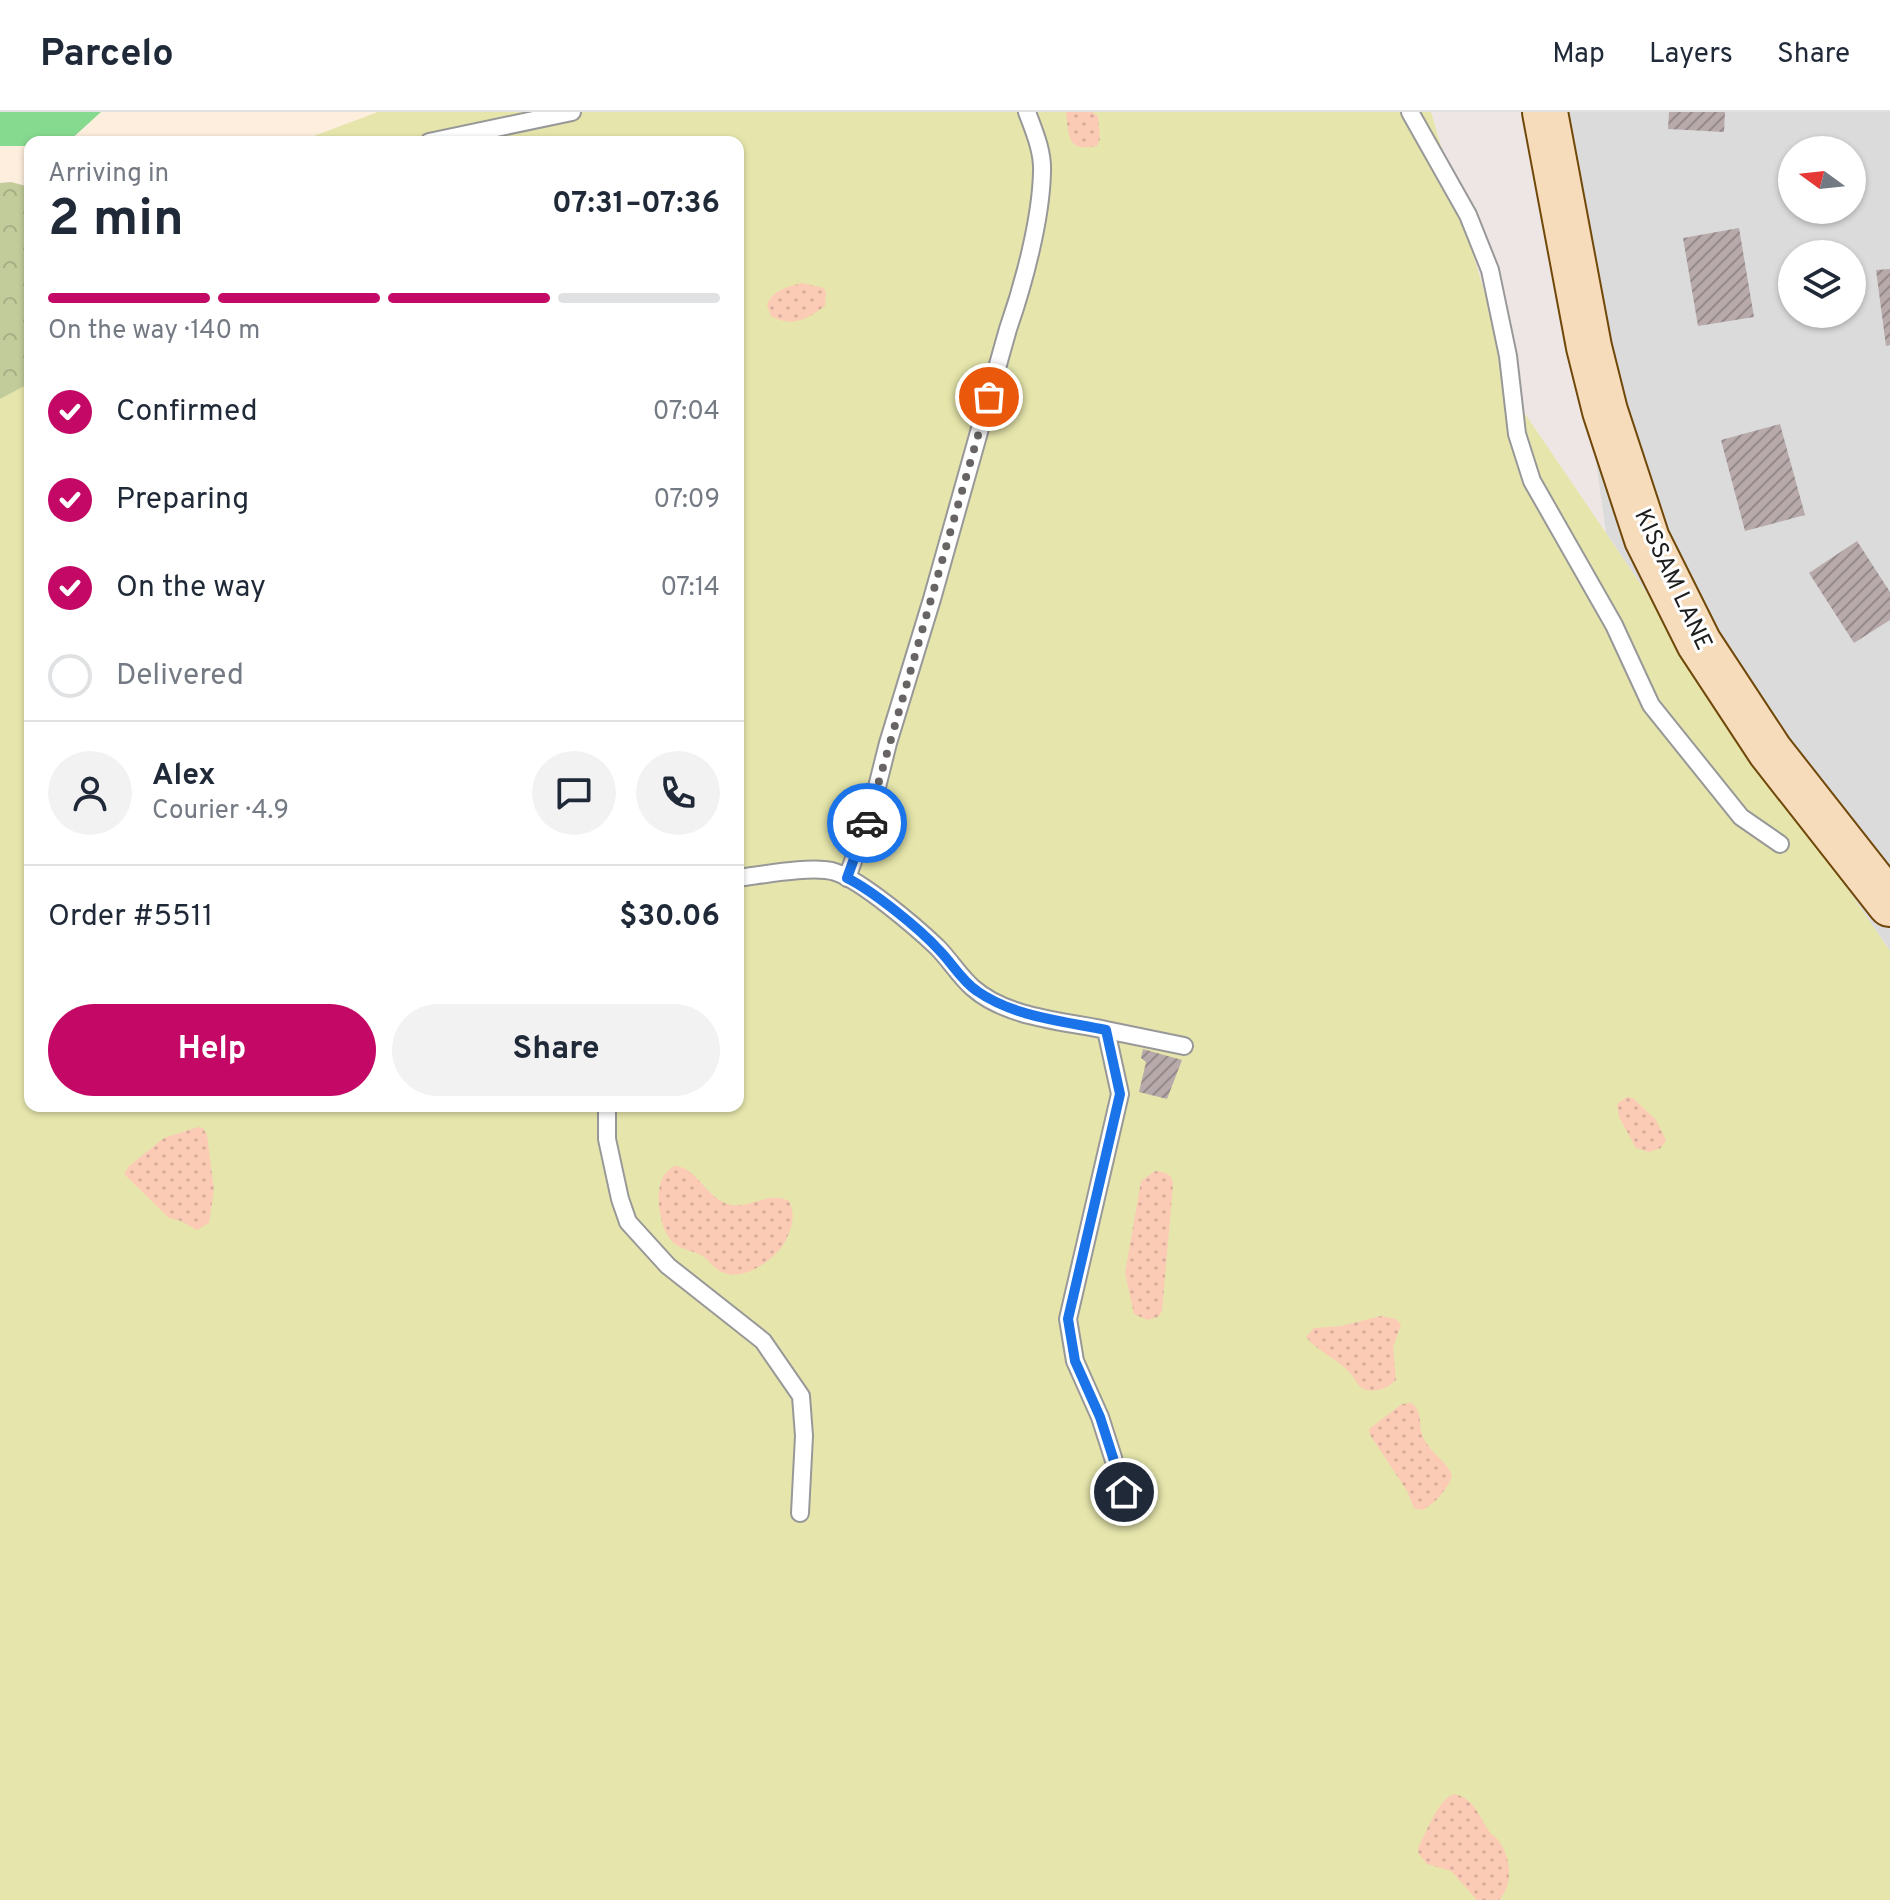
<!DOCTYPE html>
<html lang="en">
<head>
<meta charset="utf-8">
<style>
	:root { --surface:#fff; --page:#f2f2f3; --text:#1f2937; --muted:#747a83; --line:#e0e1e3; --accent:#c30965 }
	body { margin:0; font-family:Overpass,sans-serif; background:var(--page); color:var(--text); height:100vh; display:flex; flex-direction:column; font-size:30px; white-space:nowrap }
	* { box-sizing:border-box; margin:0 }
	p { font-size:26px; color:var(--muted) }
	.icon { flex:none; width:44px; height:44px; fill:none; stroke:currentColor; stroke-width:2; stroke-linecap:round; stroke-linejoin:round }
	.map { position:relative; flex:1; overflow:hidden }
	.panel { position:absolute; left:24px; top:24px; width:720px; height:976px; display:flex; flex-direction:column; background:var(--surface); border-radius:16px; box-shadow:0 2px 6px #0004 }
	.panel>* { flex:none }
	.needle { width:52px; rotate:285deg }
	.tools { position:absolute; left:1778px; top:24px; display:grid; gap:16px }
	.tools a { display:grid; place-items:center; width:88px; height:88px; border-radius:50%; background:var(--surface); box-shadow:0 2px 6px #0004; font-size:40px }
	.pin { position:absolute; display:grid; place-items:center; width:68px; height:68px; color:#fff; margin:-34px; border:4px solid #fff; border-radius:50%; box-shadow:0 2px 8px #0007 }
	.courier { position:absolute; display:grid; place-items:center; width:80px; height:80px; margin:-40px; border:6px solid #1a73e8; border-radius:50%; background:#fff; color:#222; box-shadow:0 2px 10px #0007 }
	.head em { font-style:normal; font-weight:700 }
	.head div { display:flex; flex-direction:column-reverse }
	.head { display:flex; align-items:center; justify-content:space-between; height:136px; padding:0 24px }
	h1 { font-size:52px; font-weight:700; line-height:60px }
	.bar { display:grid; grid-template-columns:repeat(4,1fr); gap:12px 8px; align-content:center; height:96px; padding:0 24px }
	.bar i { height:10px; border-radius:6px; background:var(--line) }
	.bar .selected { background:var(--accent) }
	.bar p { grid-column:span 4 }
	.line { display:flex; align-items:center; gap:20px; padding:0 24px; border-top:2px solid var(--line) }
	.line div { flex:1 }
	.round { display:grid; place-items:center; flex:none; width:84px; height:84px; border-radius:42px; background:var(--page) }
	ol { padding:0 24px; list-style:none }
	li { display:flex; align-items:center; gap:24px; height:88px }
	li p { margin-inline-start:auto }
	li .icon { padding:8px; border-radius:50%; background:var(--accent); color:#fff; stroke-width:4 }
	li:last-child { color:var(--muted) }
	li i { width:44px; height:44px; border:4px solid var(--line); border-radius:50% }
	.action { display:flex; gap:16px; margin-top:auto; padding:16px 24px }
	.action a { flex:1; height:92px; border-radius:48px; background:var(--accent); color:#fff; font-size:32px; font-weight:700; line-height:92px; text-align:center }
	.action a+a { background:var(--page); color:var(--text) }
	header { display:flex; align-items:center; gap:48px; box-sizing:border-box; height:112px; padding:0 40px; background:var(--surface); border-bottom:2px solid var(--line) }
	header strong { font-size:38px }
	nav { display:flex; gap:44px; margin-inline-start:auto; font-size:28px }
	.map>svg:first-child { display:block }
	.residential { fill:#dcdbdb; fill-rule:evenodd }
	.education { fill:#fdeede }
	.grass { fill:#e6e6ac }
	.forest { fill:url(#forest-crowns) }
	.sand { fill:url(#sand-dots) }
	.pitch { fill:#86da90 }
	.building { fill:url(#building-hatch) }
	.lines { fill:none; stroke-linecap:round; stroke-linejoin:round }
	.lane-casing { stroke:#989898; stroke-width:20 }
	.secondary-casing { stroke:#70480a; stroke-width:48 }
	.lane { stroke:#fff; stroke-width:16 }
	.secondary { stroke:#f6dcba; stroke-width:44 }
	.done { stroke:#676463; stroke-width:8; stroke-dasharray:0 14.4 }
	.route { stroke:#1a73e8; stroke-width:10 }
	.labels { text-anchor:middle; dominant-baseline:central; stroke-width:6; stroke-linejoin:round; paint-order:stroke }
	.street-label { font-size:24px; fill:#1e1e1e; stroke:#fff }
</style>
</head>
<body>
<header>
<strong>Parcelo</strong>
<nav><a>Map</a><a>Layers</a><a>Share</a></nav>
</header>
<div class="map">
<svg width="1890" height="1788" viewBox="0 0 1890 1788">
	<defs>
		<pattern id="forest-crowns" width="20" height="18" patternUnits="userSpaceOnUse" patternTransform="scale(2)"><rect width="20" height="18" fill="#c2cc9b"/><path d="M2 6a3 3 0 1 1 6 0M12 15a3 3 0 1 1 6 0" fill="none" stroke="#a6af85"/></pattern>
		<pattern id="sand-dots" width="8" height="8" patternUnits="userSpaceOnUse" patternTransform="scale(2)"><rect width="8" height="8" fill="#fbcbb5"/><path d="M2 2h.1M6 6h.1" fill="none" stroke="#d7ae9b" stroke-width="1.8" stroke-linecap="round"/></pattern>
		<pattern id="building-hatch" width="6" height="6" patternUnits="userSpaceOnUse" patternTransform="scale(2)"><rect width="6" height="6" fill="#b8aaab"/><path d="M-1 1l2-2M0 6l6-6M5 7l2-2" fill="none" stroke="#958a8b"/></pattern>
	</defs>
	<rect width="100%" height="100%" fill="#eee6e4"/>
	<path class="residential" d="M1547 0H1890V839L1606 421ZM1792 38H1852V98H1792ZM1792 142H1852V202H1792Z"/>
	<path class="education" d="M0 0H378L298 30H30V105L0 110Z"/>
	<path class="grass" d="M378 0H1431L1517 290 1890 839V1788H0V141L30 130V994H738V30H298Z"/>
	<path class="forest" d="M11 70 30 75V271L0 287V71Z"/>
	<path class="sand" d="M1066 0H1092L1098 4 1100 27 1097 34C1067 40 1069 25 1066 0Z
		M802 171 824 176 826 181 825 194C807 207 792 216 771 204L767 193C772 178 788 175 802 171Z
		M1627 985 1633 986 1656 1008 1666 1028 1661 1036 1649 1040 1636 1036 1619 1005 1617 992Z
		M198 1015 203 1016 207 1023 214 1078 209 1111 197 1118 181 1109 169 1106 124 1062 129 1054 164 1026Z
		M674 1054C697 1054 707 1089 732 1093 751 1096 770 1079 789 1089 796 1103 792 1116 785 1130 774 1148 744 1170 722 1160 714 1157 710 1149 703 1144 694 1139 683 1138 675 1132 661 1122 656 1089 660 1073 662 1064 667 1059 674 1054Z
		M1155 1059C1165 1060 1173 1062 1173 1073L1162 1199 1158 1205 1147 1208 1134 1202 1125 1161 1141 1069Z
		M1381 1204 1396 1207 1401 1213 1393 1235 1396 1268C1388 1276 1378 1280 1367 1278 1357 1276 1356 1267 1350 1261 1338 1247 1318 1240 1306 1225L1314 1216 1341 1214Z
		M1412 1291C1424 1302 1417 1314 1424 1327 1431 1341 1445 1348 1452 1363 1449 1376 1434 1393 1422 1398L1414 1396 1407 1379 1370 1323 1369 1317 1402 1292Z
		M1455 1682C1474 1687 1479 1704 1489 1719 1496 1729 1490 1718 1498 1728 1511 1745 1514 1772 1499 1788H1477L1451 1759 1427 1752 1418 1741V1736C1426 1721 1439 1685 1455 1682Z"/>
	<path class="pitch" d="M0 0H101L68 30H30V34H0Z"/>
	<path class="building" d="M1669 0H1725L1724 20 1668 17Z
		M1739 116 1754 205 1698 214 1683 126Z
		M1890 157V233L1886 234 1876 158Z
		M1780 312 1805 403 1745 419 1721 328Z
		M1857 429 1890 480V508L1854 531 1809 461Z
		M1143 937 1182 948 1167 987 1139 980 1146 950 1141 946Z"/>
	<g class="lines">
		<defs>
			<path id="lane" d="M1410 0 1468 103 1490 158 1508 244 1517 322 1532 369 1614 513 1651 593 1741 705 1780 732
				M429 30 572 0
				M738 766C762 763 813 753 835 760 861 768 916 815 937 835 950 848 960 865 973 876 1007 906 1064 909 1106 918L1120 982 1068 1207 1075 1249 1100 1305 1124 1380
				M847 766 871 699 888 631 932 487 1008 217C1024 171 1041 107 1042 60 1043 39 1034 19 1027 0
				M1106 918 1184 934
				M607 994V1027L620 1087 628 1110 668 1154 763 1229 801 1284 804 1324 800 1401"/>
			<path id="secondary" d="M1545 0 1589 235 1605 299 1647 427 1699 531 1770 639 1890 792"/>
		</defs>
		<use href="#lane" class="lane-casing"/>
		<use href="#secondary" class="secondary-casing"/>
		<use href="#lane" class="lane"/>
		<use href="#secondary" class="secondary"/>
	</g>
	<g class="lines">
		<path class="done" d="M867 711 989 285"/>
		<path class="route" d="M867 711 847 766C873 779 919 816 939 838 952 851 962 869 977 879 1014 905 1063 909 1106 918L1120 982 1068 1207 1075 1249 1100 1305 1124 1380"/>
	</g>
	<g class="labels">
		<g class="street-label">
			<text transform="translate(1672 468) rotate(65)">KISSAM LANE</text>
		</g>
	</g>
</svg>
<div class="tools">
<a><svg class="needle" viewBox="-14 -14 28 28"><path d="M0-13l5 13h-10z" fill="#e53935"/><path d="M0 13l5-13h-10z" fill="#747a83"/></svg></a>
<a><svg class="icon" aria-label="layers" viewBox="0 0 24 24"><path d="M12 4l9 5-9 5-9-5zM3 14l9 5 9-5"/></svg></a>
</div>
<div class="pin" style="left:989px;top:285px;background:#ea580c"><svg class="icon" aria-label="bag" viewBox="0 0 24 24"><path d="M5 8h14l-1 12H6zM9 8a3 3 0 0 1 6 0"/></svg></div>
<div class="pin" style="left:1124px;top:1380px;background:#1f2937"><svg class="icon" aria-label="home" viewBox="0 0 24 24"><path d="M3 11l9-7 9 7M6 9v11h12V9"/></svg></div>
<div class="courier" style="left:867px;top:711px"><svg class="icon" aria-label="car" viewBox="0 0 24 24"><path d="M5 17H2v-5l4-1 3-4h7l3 4 3 1v5h-3M9 17h6M6 11h13"/><circle cx="7" cy="17" r="2"/><circle cx="17" cy="17" r="2"/></svg></div>
<section class="panel">
<div class="head"><div><h1>2 min</h1><p>Arriving in</p></div><em>07:31–07:36</em></div>
<div class="bar"><i class="selected"></i><i class="selected"></i><i class="selected"></i><i></i><p>On the way · 140 m</p></div>
<ol>
<li><svg class="icon" aria-label="check" viewBox="0 0 24 24"><path d="M5 12l5 5 9-10"/></svg>Confirmed<p>07:04</p></li>
<li><svg class="icon" aria-label="check" viewBox="0 0 24 24"><path d="M5 12l5 5 9-10"/></svg>Preparing<p>07:09</p></li>
<li><svg class="icon" aria-label="check" viewBox="0 0 24 24"><path d="M5 12l5 5 9-10"/></svg>On the way<p>07:14</p></li>
<li><i></i>Delivered</li>
</ol>
<div class="line" style="height:144px"><a class="round"><svg class="icon" aria-label="person" viewBox="0 0 24 24"><circle cx="12" cy="8" r="4"/><path d="M4 21q1-7 8-7t8 7"/></svg></a><div><b>Alex</b><p>Courier · 4.9</p></div><a class="round"><svg class="icon" aria-label="chat" viewBox="0 0 24 24"><path d="M4 5h16v11H9l-5 4z"/></svg></a><a class="round"><svg class="icon" aria-label="phone" viewBox="0 0 24 24"><path d="M5 4h4l2 5-3 2q2 4 5 5l2-3 5 2v4C11 20 4 13 5 4z"/></svg></a></div>
<div class="line" style="height:104px"><div>Order #5511</div><b>$30.06</b></div>
<div class="action"><a>Help</a><a>Share</a></div>
</section>
</div>
</body>
</html>
